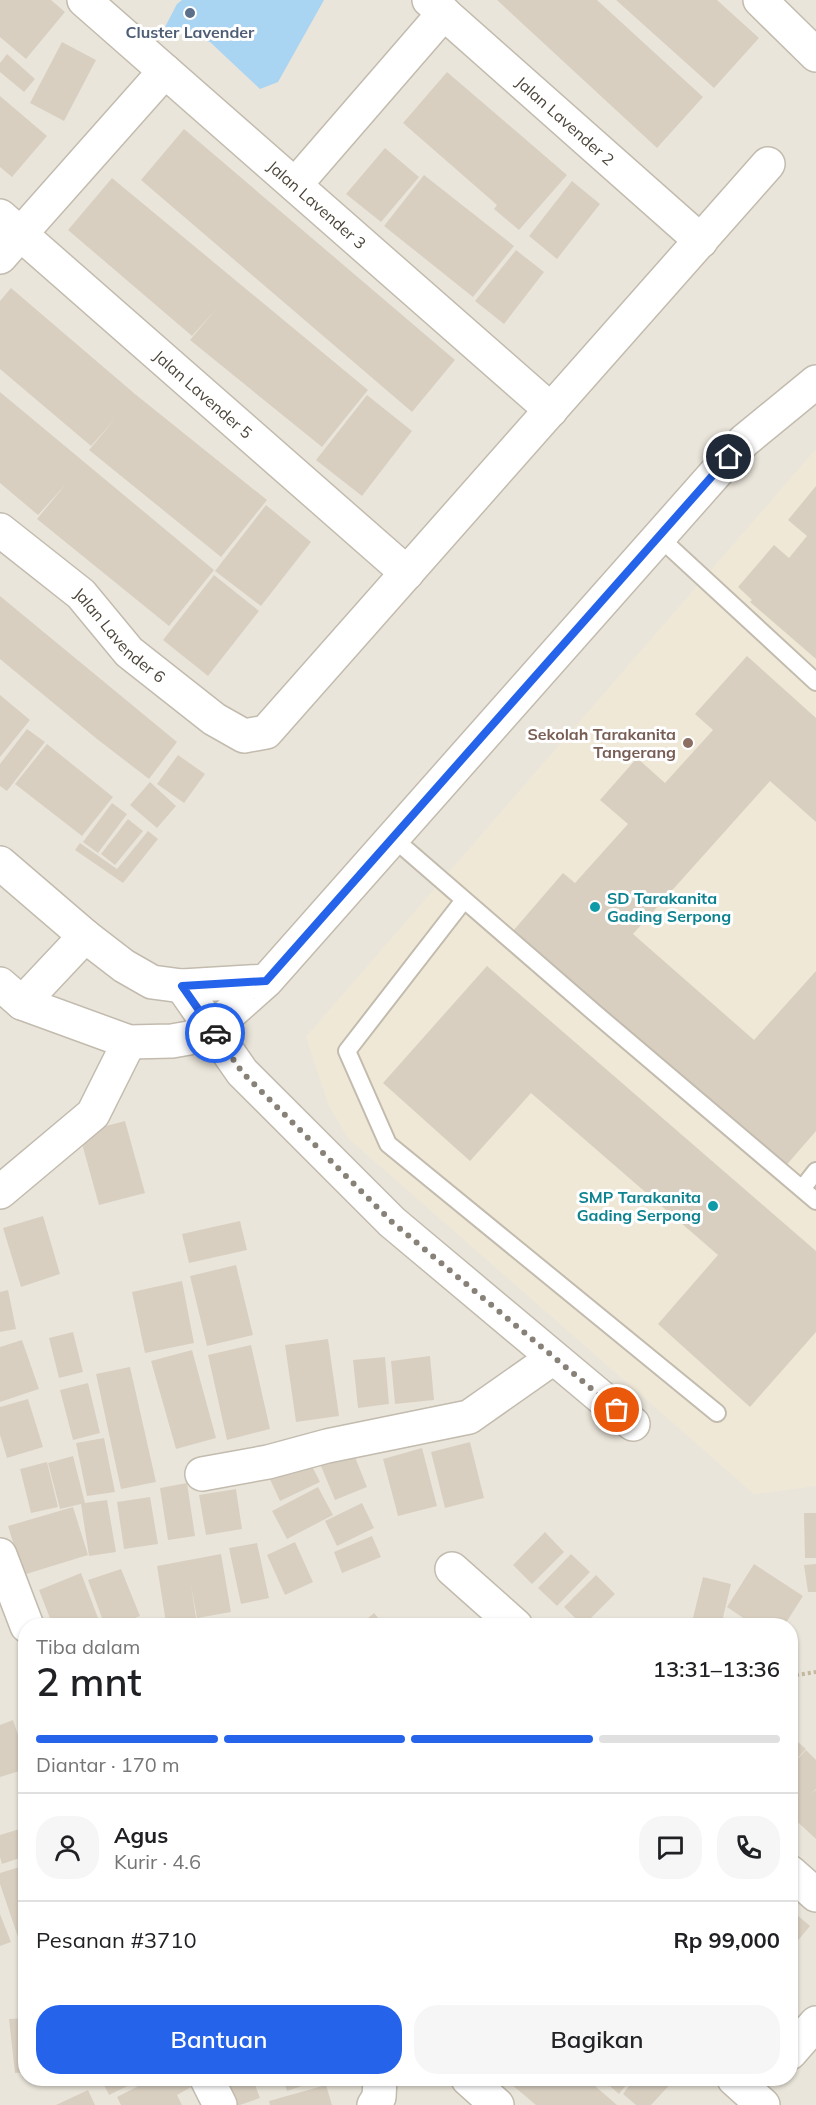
<!DOCTYPE html>
<html lang="id">
<head>
<meta charset="utf-8">
<style>
	:root { --surface:#fff; --page:#f6f6f6; --text:#202124; --muted:#757577; --line:#e0e0e0; --accent:#2563eb }
	body { margin:0; font-family:Mulish,sans-serif; background:var(--page); color:var(--text); height:100vh; display:flex; flex-direction:column; font-size:22px; white-space:nowrap }
	* { box-sizing:border-box; margin:0 }
	p { font-size:20px; color:var(--muted) }
	.icon { flex:none; width:33px; height:33px; fill:none; stroke:currentColor; stroke-width:2; stroke-linecap:round; stroke-linejoin:round }
	.map { position:relative; flex:1; overflow:hidden }
	.details { position:absolute; left:18px; top:1618px; width:780px; height:468px; display:flex; flex-direction:column; background:var(--surface); border-radius:24px; box-shadow:0 2px 4px #0004 }
	.details>* { flex:none }
	.pin { position:absolute; display:grid; place-items:center; width:51px; height:51px; color:#fff; margin:-26px; border:3px solid #fff; border-radius:50%; box-shadow:0 2px 6px #0007 }
	.courier { position:absolute; display:grid; place-items:center; width:60px; height:60px; margin:-30px; border:4px solid #2563eb; border-radius:50%; background:#fff; color:#222; box-shadow:0 2px 8px #0007 }
	.head em { font-style:normal; font-weight:600 }
	.head div { display:flex; flex-direction:column-reverse }
	.head { display:flex; align-items:center; justify-content:space-between; height:102px; padding:0 18px }
	h1 { font-size:39px; font-weight:600; line-height:45px }
	.bar { display:grid; grid-template-columns:repeat(4,1fr); gap:9px 6px; align-content:center; height:72px; padding:0 18px }
	.bar i { height:8px; border-radius:4px; background:var(--line) }
	.bar .current { background:var(--accent) }
	.bar p { grid-column:span 4 }
	.line { display:flex; align-items:center; gap:15px; padding:0 18px; border-top:2px solid var(--line) }
	.line div { flex:1 }
	.round { display:grid; place-items:center; flex:none; width:63px; height:63px; border-radius:24px; background:var(--page) }
	.primary-button { display:flex; gap:12px; margin-top:auto; padding:12px 18px }
	.primary-button a { flex:1; height:69px; border-radius:24px; background:var(--accent); color:#fff; font-size:24px; font-weight:600; line-height:69px; text-align:center }
	.primary-button a+a { background:var(--page); color:var(--text) }
	.map>svg:first-child { display:block }
	.residential { fill:#eae5da; fill-rule:evenodd }
	.education { fill:#efe8d6 }
	.water { fill:#a9d4f2 }
	.building { fill:#d8cfc1 }
	.lines { fill:none; stroke-linecap:round; stroke-linejoin:round }
	.service-casing { stroke:#c2bbae; stroke-width:20 }
	.minor-casing { stroke:#c2bbae; stroke-width:36 }
	.tertiary-casing { stroke:#c2bbae; stroke-width:36 }
	.path { stroke:#c4b79f; stroke-width:4; stroke-dasharray:3 3; stroke-linecap:butt }
	.service { stroke:#fff; stroke-width:16 }
	.minor { stroke:#fff; stroke-width:33 }
	.tertiary { stroke:#fff; stroke-width:33 }
	.done { stroke:#878178; stroke-width:6; stroke-dasharray:0 10.8 }
	.route { stroke:#2563eb; stroke-width:8 }
	.service-dot { fill:#5c6f8a; stroke:#fff; stroke-width:2 }
	.education-dot { fill:#8d6e63; stroke:#fff; stroke-width:2 }
	.culture-dot { fill:#0f9aa8; stroke:#fff; stroke-width:2 }
	.labels { text-anchor:middle; dominant-baseline:central; stroke-width:6; stroke-linejoin:round; paint-order:stroke }
	.service-label { font-size:16px; font-weight:bold; fill:#4e5e75; stroke:#fff }
	.street-label { font-size:16px; fill:#4b4439; stroke:#fff }
	.education-label { font-size:16px; font-weight:bold; fill:#785e54; stroke:#fff; text-anchor:end }
	.culture-label { font-size:16px; font-weight:bold; fill:#0d838f; stroke:#fff; text-anchor:start }
</style>
</head>
<body>
<div class="map">
<svg width="816" height="2105" viewBox="0 0 816 2105">
	<rect width="100%" height="100%" fill="#f6f3ec"/>
	<path class="residential" d="M0 0H816V2105H0ZM26 1626H790V2079H26Z"/>
	<path class="education" d="M816 449V1486L754 1494 348 1138 329 1106 306 1037Z"/>
	<path class="water" d="M182 0H324L278 82 260 89 210 42 165 27 177 4Z"/>
	<path class="building" d="M0 0H51L65 12 26 59 0 37Z
		M497 0H597L703 97 657 148Z
		M616 0H717L759 38 714 88Z
		M62 42 96 60 64 121 30 103Z
		M7 54 35 79 24 92 0 72V63Z
		M447 72 567 175 519 230 494 209 497 205 403 123Z
		M0 96 47 136 12 177 0 167Z
		M184 129 455 360 412 412 141 180Z
		M385 148 419 177 381 222 346 194Z
		M424 175 514 246 473 297 384 226Z
		M112 178 368 390 322 447 190 340 216 309 192 336 68 230Z
		M572 181 600 204 557 259 529 236Z
		M516 250 544 272 504 324 475 301Z
		M11 288 135 394 267 500 221 557 89 450 115 419 91 446 0 369V301Z
		M0 392 214 570 169 626 37 519 66 484 38 515 0 483Z
		M367 395 412 431 362 496 316 460Z
		M816 486V659L750 602 752 600 738 587 774 545 789 558 807 536 788 520Z
		M266 505 311 542 261 606 215 571Z
		M214 575 259 611 208 676 163 640Z
		M0 596 177 742 149 779 97 739 0 659Z
		M747 656 816 718V822L770 781 633 934 754 1040 816 971V1131L783 1169 513 931 563 873 575 883 628 824 600 800 637 758 665 783 713 730 695 714Z
		M0 695 30 720 0 757Z
		M27 729 45 742 7 791 0 786V764Z
		M47 744 113 797 82 836 15 784Z
		M178 755 205 774 184 803 157 784Z
		M150 782 176 806 157 828 130 805Z
		M112 803 127 814 98 853 83 842Z
		M128 819 143 831 115 865 101 854Z
		M148 831 158 839 123 883 75 850 80 843 117 869Z
		M487 966 816 1251V1332L750 1407 658 1324 718 1255 531 1093 470 1161 383 1083Z
		M125 1121 145 1193 99 1205 79 1133Z
		M43 1216 60 1274 21 1287 3 1228Z
		M240 1221 247 1250 189 1263 182 1234Z
		M236 1265 253 1335 207 1346 190 1276Z
		M182 1281 194 1343 145 1353 132 1292Z
		M8 1290 16 1329 0 1332V1292Z
		M73 1332 83 1372 59 1378 49 1338Z
		M328 1339 339 1416 296 1422 285 1345Z
		M22 1340 39 1389 0 1402V1347Z
		M251 1345 270 1429 227 1440 208 1355Z
		M192 1350 216 1438 176 1449 151 1361Z
		M430 1356 434 1400 395 1404 391 1361Z
		M385 1357 389 1404 358 1408 353 1360Z
		M130 1367 156 1482 121 1489 96 1374Z
		M88 1383 100 1433 73 1440 60 1390Z
		M28 1399 43 1447 7 1458 0 1435V1407Z
		M104 1438 115 1492 87 1496 76 1443Z
		M470 1442 484 1498 445 1508 431 1452Z
		M351 1447 367 1487 335 1500 318 1459Z
		M422 1448 437 1506 398 1516 383 1459Z
		M73 1456 85 1503 107 1500 116 1552 89 1556 81 1504 60 1509 48 1463Z
		M307 1456 320 1482 280 1501 268 1475Z
		M47 1462 58 1507 31 1513 20 1469Z
		M187 1483 195 1536 168 1540 160 1488Z
		M318 1487 333 1515 287 1539 272 1511Z
		M236 1489 242 1529 206 1535 199 1495Z
		M150 1497 158 1544 124 1549 117 1502Z
		M362 1503 374 1528 337 1546 325 1521Z
		M73 1507 88 1555 23 1575 8 1526Z
		M804 1513H816V1558H805Z
		M545 1532 564 1552 532 1584 513 1565Z
		M372 1536 381 1557 342 1573 334 1552Z
		M295 1542 313 1582 285 1595 267 1555Z
		M257 1543 269 1598 241 1604 229 1548Z
		M221 1554 231 1612 197 1618 191 1585 196 1618 166 1623 157 1566Z
		M571 1554 590 1572 557 1606 538 1588Z
		M754 1564 803 1596 784 1626H755L727 1607Z
		M816 1564V1592H808L804 1565Z
		M121 1569 140 1616 116 1626H105L88 1580Z
		M81 1573 101 1626H53L39 1590Z
		M596 1575 615 1594 583 1626 564 1607Z
		M703 1577 731 1584 721 1626H691Z
		M374 1613 385 1626H359Z
		M13 1720 26 1758V1769L0 1777V1725Z
		M790 1735 806 1749 790 1766Z
		M806 1750 816 1760V1789L811 1794 816 1790V1839L790 1815V1767Z
		M26 1827V1856L2 1864 0 1857V1835Z
		M26 1865V1938L19 1940 0 1884V1873Z
		M790 1909 810 1926 790 1950Z
		M0 1914 11 1942 0 1946Z
		M26 2018V2072L15 2073 9 2019Z
		M101 2079H142L109 2095Z
		M152 2079H187L191 2087 177 2095 182 2105H121L117 2097Z
		M214 2079H253L260 2098 240 2105H223Z
		M283 2079H323L287 2091Z
		M505 2079H587L617 2105H536Z
		M602 2079H631L619 2094Z
		M634 2079H675L651 2105H636L623 2094Z
		M326 2085 332 2105H270L269 2101Z
		M88 2090 95 2105H56Z"/>
	<g class="lines">
		<defs>
			<path id="service" d="M659 537 816 682
				M393 838 596 1014 816 1201
				M464 900 347 1051 388 1144 717 1413
				M802 1189 816 1171"/>
			<g id="minor">
				<path id="s1" d="M84 0 551 410"/>
				<path id="s2" d="M429 0 701 241"/>
				<path d="M760 0 816 55"/>
				<path d="M295 185 444 13"/>
				<path id="s3" d="M0 216 407 573"/>
				<path d="M0 257 165 71"/>
				<path id="s4" d="M0 530 81 594 129 652 214 719 244 736 266 732 768 164"/>
				<path d="M182 986 242 1072 392 1222 633 1424"/>
				<path d="M22 1003 85 936"/>
				<path d="M0 1192 93 1114 129 1042"/>
				<path d="M202 1474 268 1462 327 1446 469 1417 553 1358"/>
				<path d="M0 1555 27 1626"/>
				<path d="M452 1569 516 1626"/>
				<path d="M790 1872 816 1895"/>
				<path d="M790 2053 816 2023"/>
				<path d="M207 2079 220 2105"/>
				<path d="M468 2079 497 2105"/>
				<path d="M734 2079 763 2105"/>
				<path d="M374 2105 379 2097 380 2079"/>
			</g>
			<path id="tertiary" d="M0 863 85 936 124 966 152 982 182 986 266 981
				M0 984 22 1003 129 1042 172 1041 189 1038 212 1029 266 981 744 441 816 382"/>
		</defs>
		<use href="#service" class="service-casing"/>
		<use href="#minor" class="minor-casing"/>
		<use href="#tertiary" class="tertiary-casing"/>
		<path class="path" d="M790 1676 816 1672"/>
		<use href="#service" class="service"/>
		<use href="#minor" class="minor"/>
		<use href="#tertiary" class="tertiary"/>
	</g>
	<g class="lines">
		<path class="done" d="M215 1033 242 1072 392 1222 617 1410"/>
		<path class="route" d="M215 1033 182 986 266 981 729 457"/>
	</g>
	<circle class="service-dot" cx="190" cy="13" r="6"/>
	<circle class="education-dot" cx="688" cy="743" r="6"/>
	<g class="culture-dot">
		<circle cx="595" cy="907" r="6"/>
		<circle cx="713" cy="1206" r="6"/>
	</g>
	<g class="labels">
		<g class="service-label">
			<text x="190" y="32">Cluster Lavender</text>
		</g>
		<g class="street-label">
			<text stroke="none"><textPath href="#s2" startOffset="182">Jalan Lavender 2</textPath></text>
			<text stroke="none"><textPath href="#s1" startOffset="310">Jalan Lavender 3</textPath></text>
			<text stroke="none"><textPath href="#s3" startOffset="270">Jalan Lavender 5</textPath></text>
			<text stroke="none"><textPath href="#s4" startOffset="160">Jalan Lavender 6</textPath></text>
		</g>
		<g class="education-label">
			<text x="676" y="734">Sekolah Tarakanita<tspan x="676" dy="18">Tangerang</tspan></text>
		</g>
		<g class="culture-label">
			<text x="607" y="898">SD Tarakanita<tspan x="607" dy="18">Gading Serpong</tspan></text>
			<text x="701" y="1197" text-anchor="end">SMP Tarakanita<tspan x="701" dy="18">Gading Serpong</tspan></text>
		</g>
	</g>
</svg>
<div class="pin" style="left:617px;top:1410px;background:#ea580c"><svg class="icon" aria-label="bag" viewBox="0 0 24 24"><path d="M5 8h14l-1 12H6zM9 8a3 3 0 0 1 6 0"/></svg></div>
<div class="pin" style="left:729px;top:457px;background:#1f2937"><svg class="icon" aria-label="home" viewBox="0 0 24 24"><path d="M3 11l9-7 9 7M6 9v11h12V9"/></svg></div>
<div class="courier" style="left:215px;top:1033px"><svg class="icon" aria-label="car" viewBox="0 0 24 24"><path d="M5 17H2v-5l4-1 3-4h7l3 4 3 1v5h-3M9 17h6M6 11h13"/><circle cx="7" cy="17" r="2"/><circle cx="17" cy="17" r="2"/></svg></div>
<section class="details">
<div class="head"><div><h1>2 mnt</h1><p>Tiba dalam</p></div><em>13:31–13:36</em></div>
<div class="bar"><i class="current"></i><i class="current"></i><i class="current"></i><i></i><p>Diantar · 170 m</p></div>
<div class="line" style="height:108px"><a class="round"><svg class="icon" aria-label="person" viewBox="0 0 24 24"><circle cx="12" cy="8" r="4"/><path d="M4 21q1-7 8-7t8 7"/></svg></a><div><b>Agus</b><p>Kurir · 4.6</p></div><a class="round"><svg class="icon" aria-label="chat" viewBox="0 0 24 24"><path d="M4 5h16v11H9l-5 4z"/></svg></a><a class="round"><svg class="icon" aria-label="phone" viewBox="0 0 24 24"><path d="M5 4h4l2 5-3 2q2 4 5 5l2-3 5 2v4C11 20 4 13 5 4z"/></svg></a></div>
<div class="line" style="height:78px"><div>Pesanan #3710</div><b>Rp 99,000</b></div>
<div class="primary-button"><a>Bantuan</a><a>Bagikan</a></div>
</section>
</div>
</body>
</html>
